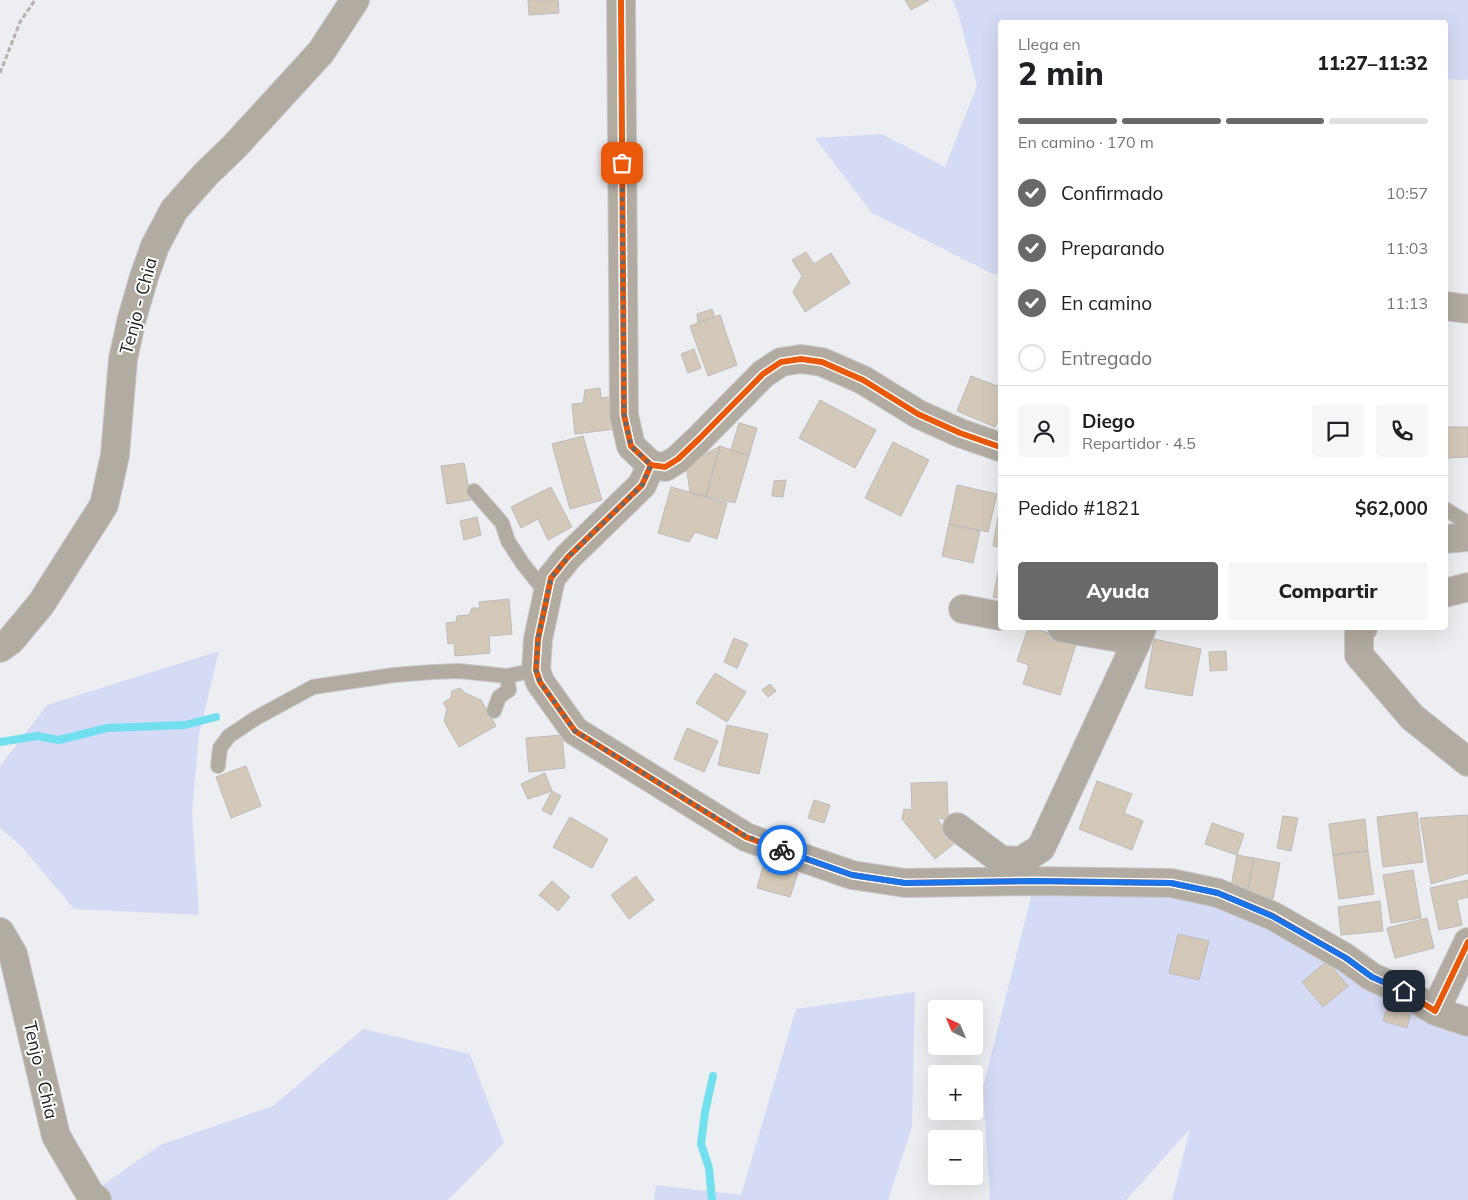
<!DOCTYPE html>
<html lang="es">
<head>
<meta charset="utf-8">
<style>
	:root { --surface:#fff; --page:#f6f6f6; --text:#202124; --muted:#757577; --line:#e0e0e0; --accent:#68696b }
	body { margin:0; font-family:Mulish,sans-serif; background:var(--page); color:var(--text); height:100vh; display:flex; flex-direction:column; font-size:19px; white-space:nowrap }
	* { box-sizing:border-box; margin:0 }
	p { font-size:16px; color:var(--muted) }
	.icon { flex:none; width:28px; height:28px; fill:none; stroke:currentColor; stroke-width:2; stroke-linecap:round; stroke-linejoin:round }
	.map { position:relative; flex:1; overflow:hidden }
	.side { position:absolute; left:998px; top:20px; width:450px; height:610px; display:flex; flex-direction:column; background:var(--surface); border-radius:5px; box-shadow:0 5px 20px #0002 }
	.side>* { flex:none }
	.needle { width:32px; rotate:316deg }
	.fabs { position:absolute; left:928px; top:1000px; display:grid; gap:10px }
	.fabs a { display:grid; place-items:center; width:55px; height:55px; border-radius:5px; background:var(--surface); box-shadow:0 5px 20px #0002; font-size:25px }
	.pin { position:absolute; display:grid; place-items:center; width:42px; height:42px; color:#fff; margin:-21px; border-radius:10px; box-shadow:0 2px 8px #0006 }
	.courier { position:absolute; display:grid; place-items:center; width:50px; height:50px; margin:-25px; border:4px solid #1a73e8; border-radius:50%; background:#fff; color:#222; box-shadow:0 1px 6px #0007 }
	.summary em { font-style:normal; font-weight:800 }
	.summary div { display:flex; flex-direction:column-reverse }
	.summary { display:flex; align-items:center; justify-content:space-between; height:85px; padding:0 20px }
	h1 { font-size:32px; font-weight:800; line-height:38px }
	.bar { display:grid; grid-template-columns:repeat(4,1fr); gap:8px 5px; align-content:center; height:60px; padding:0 20px }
	.bar i { height:6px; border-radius:4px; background:var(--line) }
	.bar .selected { background:var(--accent) }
	.bar p { grid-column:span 4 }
	.line { display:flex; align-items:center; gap:12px; padding:0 20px; border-top:1px solid var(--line) }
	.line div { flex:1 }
	.round { display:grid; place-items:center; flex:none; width:52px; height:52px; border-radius:5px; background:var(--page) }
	ol { padding:0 20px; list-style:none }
	li { display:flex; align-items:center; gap:15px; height:55px }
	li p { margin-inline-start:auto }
	li .icon { padding:5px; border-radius:50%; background:var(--accent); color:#fff; stroke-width:4 }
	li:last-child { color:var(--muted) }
	li i { width:28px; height:28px; border:2px solid var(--line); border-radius:50% }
	.cta { display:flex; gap:10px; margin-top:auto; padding:10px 20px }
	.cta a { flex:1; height:58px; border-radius:5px; background:var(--accent); color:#fff; font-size:20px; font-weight:800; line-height:58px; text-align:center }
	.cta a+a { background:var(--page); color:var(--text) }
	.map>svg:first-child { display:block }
	.green { fill:#d6dbf5 }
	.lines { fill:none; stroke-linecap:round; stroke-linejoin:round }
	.stream { stroke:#71dfed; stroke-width:8 }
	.building { fill:#d4c9b9; stroke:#bbb }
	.service-casing { stroke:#c9c9cb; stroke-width:16 }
	.minor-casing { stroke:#c9c9cb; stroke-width:30 }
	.tertiary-casing { stroke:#c9c9cb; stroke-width:30 }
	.path { stroke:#b5b1ac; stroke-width:3; stroke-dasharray:5 2.5; stroke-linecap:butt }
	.service { stroke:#b2aba1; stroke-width:14 }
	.minor { stroke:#b2aba1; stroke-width:28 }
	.tertiary { stroke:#b2aba1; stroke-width:28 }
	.cycleway-casing { stroke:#fff; stroke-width:9 }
	.cycleway { stroke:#e8590c; stroke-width:6 }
	.done { stroke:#68696b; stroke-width:5; stroke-dasharray:0 9 }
	.route { stroke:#1a73e8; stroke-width:6 }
	.labels { text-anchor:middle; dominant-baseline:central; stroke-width:4; stroke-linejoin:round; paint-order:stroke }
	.street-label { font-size:18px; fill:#202123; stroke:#fff }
</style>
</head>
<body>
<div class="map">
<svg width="1468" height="1200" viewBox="0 0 1468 1200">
	<rect width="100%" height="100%" fill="#edeef1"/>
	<path class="green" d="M952 0H1468V80L1445 79V22H1000V274H993L872 213 815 138 882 134 945 167 977 86 958 13Z
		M219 651 199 734 192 812 199 915 74 909 23 848 0 828V766L47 705Z
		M1035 881 1171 883 1468 1022V1200H1172L1190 1129 1126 1200H990L983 1087Z
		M915 992 912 1127 888 1200H654L656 1185 741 1195 796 1009Z
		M363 1029 470 1054 504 1143 448 1200H97L90 1194 160 1145 273 1106Z"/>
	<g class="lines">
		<path class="stream" d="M0 742 37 736 59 740 107 728 185 725 216 717
			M712 1200 709 1168 701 1144 705 1112 713 1076"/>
	</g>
	<path class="building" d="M528 0H558L559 13 529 15Z
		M905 0H929L911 10Z
		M806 252 814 264 831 253 850 283 805 312 793 292 802 276 792 260Z
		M712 309 715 317 698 323 697 314Z
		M720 315 737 365 708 376 690 326Z
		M694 349 701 368 688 373 681 354Z
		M971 376 1000 387V416L995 427 957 411Z
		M600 388 601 398 610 397 615 429 575 434 572 404 583 403 585 390Z
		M820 400 876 430 855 468 799 438Z
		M739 423 757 428 749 456 731 450Z
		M1445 427H1468V457L1445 458Z
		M583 436 602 500 570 509 552 444Z
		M893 442 929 460 901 516 865 498Z
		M720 446 749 456 735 503 706 496Z
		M720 446 706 496 690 492 686 465Z
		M464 463 471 500 447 504 441 466Z
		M786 480 783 497 772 496 774 481Z
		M957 485 997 494 988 532 949 524Z
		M551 487 572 527 548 540 538 519 521 528 511 507Z
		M671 487 727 503 717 539 695 532 689 542 658 533Z
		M1000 506V547L993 546Z
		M477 517 481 535 464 540 460 521Z
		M949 524 980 531 973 563 942 556Z
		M999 568 1000 569V599L993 597Z
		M509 599 512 634 489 636 490 653 455 656 454 643 448 644 446 623 456 622 457 616 469 615 472 608H480L479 602Z
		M1028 628H1032L1077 641 1060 695 1023 684 1029 665 1017 661Z
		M734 638 748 644 737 668 724 662Z
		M1154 639 1201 649 1192 696 1145 688Z
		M1226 651 1227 670 1210 671 1209 652Z
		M715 673 746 692 727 722 696 703Z
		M770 684 776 691 768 697 762 690Z
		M460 688 465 693 481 700 496 726 459 747 444 721 447 709 443 703 451 698 452 691Z
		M727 725 768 734 759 774 718 765Z
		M687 728 718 741 704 772 674 759Z
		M562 735 565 768 529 772 526 738Z
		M246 766 261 806 231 818 216 777Z
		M545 773 552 791 528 799 521 784Z
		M1097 781 1132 794 1124 813 1143 821 1132 850 1079 829Z
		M947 782 948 819H937L956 842 935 859 902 819 904 809 912 810 911 783Z
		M552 791 561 796 551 815 542 810Z
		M814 800 830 805 824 823 808 818Z
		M1417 812 1423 862 1383 867 1377 817Z
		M1468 815V873L1431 884 1420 818Z
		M1283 816 1298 818 1291 851 1277 848Z
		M570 817 608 839 592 868 553 847Z
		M1365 819 1368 851 1333 855 1329 824Z
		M1212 823 1244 834 1237 855 1205 844Z
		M1368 851 1374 894 1339 899 1333 855Z
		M1237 855 1254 858 1247 894 1230 891Z
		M1254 858 1280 863 1273 899 1247 894Z
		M764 863 798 873 790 897 757 888Z
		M1413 870 1421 918 1391 923 1383 875Z
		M636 876 654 900 629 919 611 895Z
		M1468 880V897L1457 900 1462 925 1439 930 1430 888Z
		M552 881 570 897 558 911 539 895Z
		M1380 901 1383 931 1341 935 1338 907Z
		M1427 918 1434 948 1395 958 1387 928Z
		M1178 934 1209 941 1199 980 1169 973Z
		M1327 961 1348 986 1323 1007 1302 982Z
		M1389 1000 1412 1007 1407 1028 1383 1021Z"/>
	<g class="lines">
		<defs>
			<path id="service" d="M474 491 502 523 508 541 523 564 547 594
				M1445 509 1468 523
				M494 711 499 697 509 690 507 676
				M218 766 220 748 229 736 256 718 313 687 394 675 433 672 459 671 507 676 536 670"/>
			<path id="minor" d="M621 0 624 415 631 446 651 465 665 467 678 459 699 439 763 374 781 362 801 359 822 362 863 380 918 414 960 433 1000 447
				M1445 306 1468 309
				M651 465 642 485 568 557 551 578 538 639 536 670 540 682 575 731 746 837 803 858 852 875 905 883 1035 881 1171 883 1218 893 1273 916 1346 958 1372 977 1404 991 1435 1011 1468 942
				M1445 539 1468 537
				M1445 593 1468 587
				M963 609 1000 616
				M1062 628 1137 641
				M1363 628 1359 633V655L1412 717 1468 762
				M957 827 1001 860 1021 861 1041 848 1137 641 1142 628
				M1435 1011 1468 1022"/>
			<path id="tertiary" d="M0 648 10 641 41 604 104 505 115 455 123 359 132 318 144 277 155 246 174 210 206 174 234 147 321 52 355 0
				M0 932 13 954 56 1136 90 1194 97 1200"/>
		</defs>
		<use href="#service" class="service-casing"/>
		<use href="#minor" class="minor-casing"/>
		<use href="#tertiary" class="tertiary-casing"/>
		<path class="path" d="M0 73 20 22 35 0"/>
		<use href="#service" class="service"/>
		<use href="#minor" class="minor"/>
		<use href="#tertiary" class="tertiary"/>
		<defs>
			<path id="cycleway" d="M621 0 624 415 631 446 651 465 665 467 678 459 699 439 763 374 781 362 801 359 822 362 863 380 918 414 960 433 1000 447
				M651 465 642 485 568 557 551 578 538 639 536 670 540 682 575 731 746 837 803 858 852 875 905 883 1035 881 1171 883 1218 893 1273 916 1346 958 1372 977 1404 991 1435 1011 1468 942"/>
		</defs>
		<use href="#cycleway" class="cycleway-casing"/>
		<use href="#cycleway" class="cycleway"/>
	</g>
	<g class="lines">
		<path class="done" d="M622 163 624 414 631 446 651 465 642 485 568 557 551 578 538 639 536 670 540 682 575 731 746 836 782 850"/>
		<path class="route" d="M782 850 852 875 905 883 1035 881 1171 883 1218 893 1272 916 1346 958 1372 977 1404 991"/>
	</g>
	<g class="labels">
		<g class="street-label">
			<text transform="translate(138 306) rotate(-75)">Tenjo - Chia</text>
			<text transform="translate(41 1070) rotate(77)">Tenjo - Chia</text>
		</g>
	</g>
</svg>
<div class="fabs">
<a><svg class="needle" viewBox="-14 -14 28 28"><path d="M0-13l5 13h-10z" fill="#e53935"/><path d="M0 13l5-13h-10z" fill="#757577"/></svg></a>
<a>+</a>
<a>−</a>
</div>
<div class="pin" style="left:622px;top:163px;background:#ea580c"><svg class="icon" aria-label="bag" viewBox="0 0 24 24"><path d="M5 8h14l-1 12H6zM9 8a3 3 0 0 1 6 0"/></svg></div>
<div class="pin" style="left:1404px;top:991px;background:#1f2937"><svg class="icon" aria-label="home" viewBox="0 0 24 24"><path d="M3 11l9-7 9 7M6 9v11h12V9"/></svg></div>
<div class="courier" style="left:782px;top:850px"><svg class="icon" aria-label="bike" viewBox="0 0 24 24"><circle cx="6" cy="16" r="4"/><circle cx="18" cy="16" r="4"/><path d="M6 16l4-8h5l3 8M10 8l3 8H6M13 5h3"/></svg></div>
<section class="side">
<div class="summary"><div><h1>2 min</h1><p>Llega en</p></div><em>11:27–11:32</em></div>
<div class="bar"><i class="selected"></i><i class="selected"></i><i class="selected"></i><i></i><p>En camino · 170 m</p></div>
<ol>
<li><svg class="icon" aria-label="check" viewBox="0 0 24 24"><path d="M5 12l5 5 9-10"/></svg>Confirmado<p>10:57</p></li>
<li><svg class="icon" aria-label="check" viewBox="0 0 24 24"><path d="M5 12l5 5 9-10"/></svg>Preparando<p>11:03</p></li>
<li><svg class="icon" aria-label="check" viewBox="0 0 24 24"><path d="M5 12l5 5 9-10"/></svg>En camino<p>11:13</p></li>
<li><i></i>Entregado</li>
</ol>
<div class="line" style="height:90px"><a class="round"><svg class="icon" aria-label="person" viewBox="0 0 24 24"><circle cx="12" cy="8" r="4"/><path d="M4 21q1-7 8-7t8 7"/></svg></a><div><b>Diego</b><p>Repartidor · 4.5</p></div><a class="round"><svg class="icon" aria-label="chat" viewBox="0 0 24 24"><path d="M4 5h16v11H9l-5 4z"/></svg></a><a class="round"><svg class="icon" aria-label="phone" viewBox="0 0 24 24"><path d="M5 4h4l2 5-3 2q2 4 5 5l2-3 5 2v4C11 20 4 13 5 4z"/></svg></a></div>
<div class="line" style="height:65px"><div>Pedido #1821</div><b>$62,000</b></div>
<div class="cta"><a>Ayuda</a><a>Compartir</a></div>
</section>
</div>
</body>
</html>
